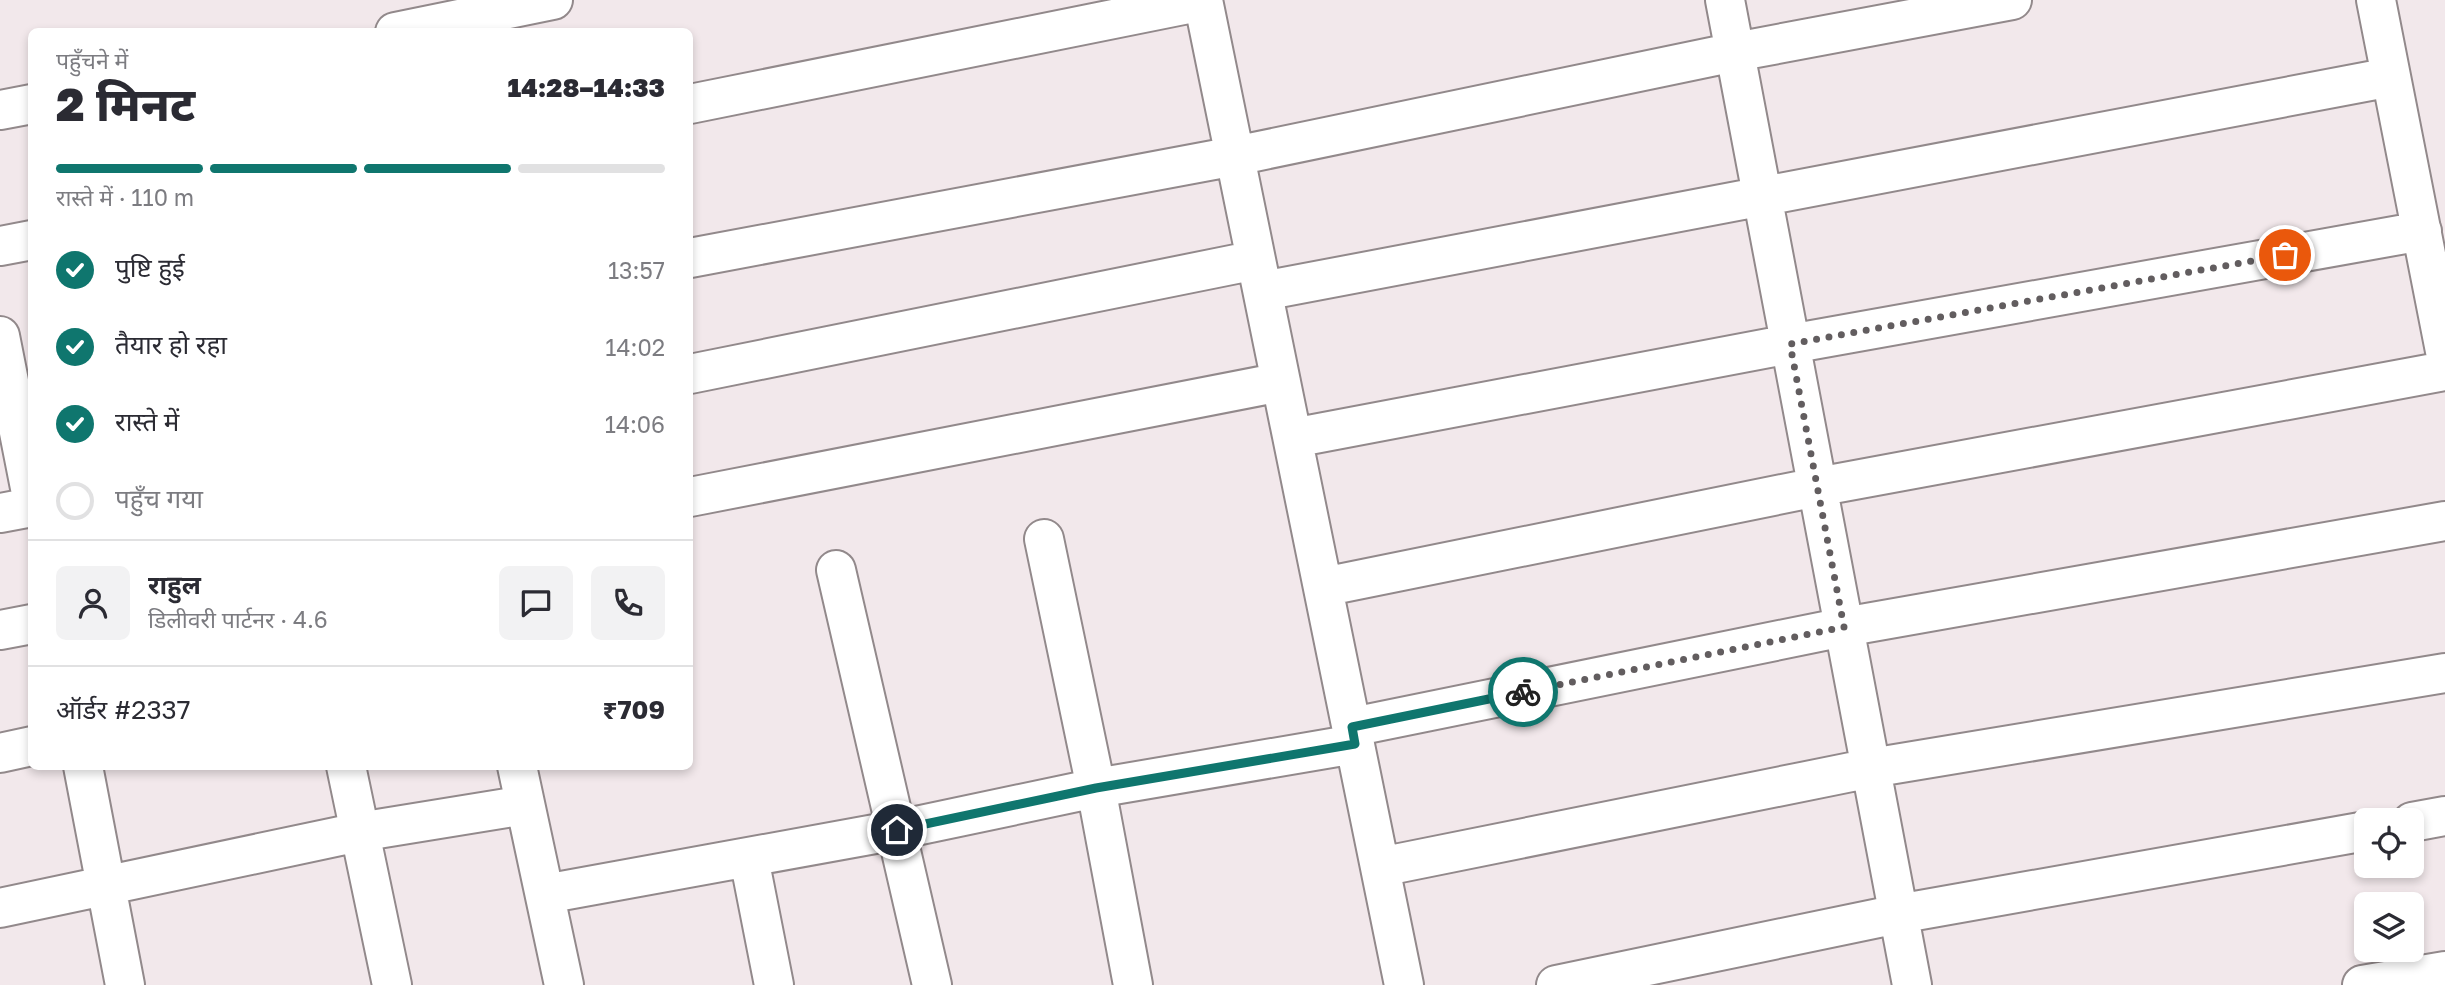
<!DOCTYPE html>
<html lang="hi">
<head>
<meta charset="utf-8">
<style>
	:root { --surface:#fff; --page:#f2f2f3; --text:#2b2b33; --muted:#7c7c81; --line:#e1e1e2; --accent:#0f766e }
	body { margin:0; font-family:"Golos Text","Noto Sans Devanagari",sans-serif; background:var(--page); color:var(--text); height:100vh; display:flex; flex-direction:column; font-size:26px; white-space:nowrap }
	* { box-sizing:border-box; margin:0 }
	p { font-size:23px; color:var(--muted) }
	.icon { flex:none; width:38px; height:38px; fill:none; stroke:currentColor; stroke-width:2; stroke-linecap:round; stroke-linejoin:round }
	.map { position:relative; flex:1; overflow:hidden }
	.sheet { position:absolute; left:28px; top:28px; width:665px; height:742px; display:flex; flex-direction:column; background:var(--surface); border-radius:10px; box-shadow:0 4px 10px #0003 }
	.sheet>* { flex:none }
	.controls { position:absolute; left:2354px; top:808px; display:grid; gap:14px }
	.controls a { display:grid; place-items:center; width:70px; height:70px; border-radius:10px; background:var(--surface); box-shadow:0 4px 10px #0003; font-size:35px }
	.pin { position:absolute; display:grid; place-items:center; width:60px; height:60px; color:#fff; margin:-30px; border:4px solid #fff; border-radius:50%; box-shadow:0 2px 7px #0007 }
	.courier { position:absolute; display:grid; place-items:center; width:70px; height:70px; margin:-35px; border:5px solid #0f766e; border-radius:50%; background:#fff; color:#222; box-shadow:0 2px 9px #0007 }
	.headline em { font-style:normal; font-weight:800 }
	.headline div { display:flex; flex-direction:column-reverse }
	.headline { display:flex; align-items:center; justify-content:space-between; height:119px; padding:0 28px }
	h1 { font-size:46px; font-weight:800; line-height:52px }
	.bar { display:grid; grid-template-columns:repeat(4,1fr); gap:10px 7px; align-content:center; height:84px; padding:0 28px }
	.bar i { height:9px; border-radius:5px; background:var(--line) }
	.bar .active { background:var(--accent) }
	.bar p { grid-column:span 4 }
	.line { display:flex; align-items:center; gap:18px; padding:0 28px; border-top:2px solid var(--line) }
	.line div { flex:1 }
	.round { display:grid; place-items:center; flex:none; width:74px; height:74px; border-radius:10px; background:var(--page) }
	ol { padding:0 28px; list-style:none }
	li { display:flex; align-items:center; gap:21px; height:77px }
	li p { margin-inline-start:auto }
	li .icon { padding:7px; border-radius:50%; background:var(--accent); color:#fff; stroke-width:4 }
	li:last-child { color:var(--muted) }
	li i { width:38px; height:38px; border:4px solid var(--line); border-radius:50% }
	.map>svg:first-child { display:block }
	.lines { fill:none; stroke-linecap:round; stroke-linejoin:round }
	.street-casing { stroke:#92898b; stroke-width:42 }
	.street { stroke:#fff; stroke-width:38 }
	.done { stroke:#625d5f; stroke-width:7; stroke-dasharray:0 12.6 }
	.route { stroke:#0f766e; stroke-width:9 }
</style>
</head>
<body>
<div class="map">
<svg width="2445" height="985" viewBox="0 0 2445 985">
	<rect width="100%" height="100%" fill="#f2e8eb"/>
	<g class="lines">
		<defs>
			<path id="street" d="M1203 0 1404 985
				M1725 0 1912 985
				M2376 0 2445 351
				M395 32 553 0
				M690 104 1203 1
				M0 110 32 104
				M0 246 32 240
				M690 258 1235 156 1735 52 2012 0
				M1263 291 2391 77
				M0 336 32 498
				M690 374 1256 260
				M1293 438 1790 344 2422 231
				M690 497 1281 382
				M0 513 32 507
				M1044 539 1096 788 1133 985
				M836 570 932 985
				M1323 587 1817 487 2445 371
				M0 630 32 624
				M1352 727 1844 627 2445 521
				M0 753 32 746
				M83 766 125 985
				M346 766 392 985
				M517 766 564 985
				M2412 822 2445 816
				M749 858 774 985
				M1380 867 1871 768 2445 673
				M545 894 897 830 1096 788 1355 744
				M0 908 359 832 525 805
				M1556 985 1898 914 2366 831
				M2362 985 2445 971"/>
		</defs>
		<use href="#street" class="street-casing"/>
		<use href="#street" class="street"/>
	</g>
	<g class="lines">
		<path class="done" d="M1523 692 1844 627 1790 344 2285 255"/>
		<path class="route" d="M897 830 1096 788 1355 744 1352 727 1523 692"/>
	</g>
</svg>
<div class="controls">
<a><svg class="icon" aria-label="locate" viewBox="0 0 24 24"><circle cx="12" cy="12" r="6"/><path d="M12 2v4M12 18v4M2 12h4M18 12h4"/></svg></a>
<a><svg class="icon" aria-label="layers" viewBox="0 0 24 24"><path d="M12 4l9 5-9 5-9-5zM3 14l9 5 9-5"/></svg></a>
</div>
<div class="pin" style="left:2285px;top:255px;background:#ea580c"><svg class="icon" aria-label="bag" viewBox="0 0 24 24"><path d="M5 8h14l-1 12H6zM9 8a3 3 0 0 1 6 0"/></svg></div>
<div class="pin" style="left:897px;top:830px;background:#1f2937"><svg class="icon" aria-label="home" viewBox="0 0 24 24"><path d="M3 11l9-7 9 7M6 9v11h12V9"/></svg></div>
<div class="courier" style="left:1523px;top:692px"><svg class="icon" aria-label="bike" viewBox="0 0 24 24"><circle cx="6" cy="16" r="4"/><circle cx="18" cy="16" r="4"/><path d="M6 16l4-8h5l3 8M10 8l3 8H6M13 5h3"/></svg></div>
<section class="sheet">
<div class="headline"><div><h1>2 मिनट</h1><p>पहुँचने में</p></div><em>14:28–14:33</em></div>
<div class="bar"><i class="active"></i><i class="active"></i><i class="active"></i><i></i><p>रास्ते में · 110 m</p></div>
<ol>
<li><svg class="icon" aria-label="check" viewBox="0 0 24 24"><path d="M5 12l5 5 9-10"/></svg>पुष्टि हुई<p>13:57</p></li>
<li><svg class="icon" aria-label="check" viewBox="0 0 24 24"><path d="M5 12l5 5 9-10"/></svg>तैयार हो रहा<p>14:02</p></li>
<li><svg class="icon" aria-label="check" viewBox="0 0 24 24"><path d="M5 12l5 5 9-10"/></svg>रास्ते में<p>14:06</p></li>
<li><i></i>पहुँच गया</li>
</ol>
<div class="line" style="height:126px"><a class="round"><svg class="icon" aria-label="person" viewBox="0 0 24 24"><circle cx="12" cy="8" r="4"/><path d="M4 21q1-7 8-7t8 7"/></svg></a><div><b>राहुल</b><p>डिलीवरी पार्टनर · 4.6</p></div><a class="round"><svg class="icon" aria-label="chat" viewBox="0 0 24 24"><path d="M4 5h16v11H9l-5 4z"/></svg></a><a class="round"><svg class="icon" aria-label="phone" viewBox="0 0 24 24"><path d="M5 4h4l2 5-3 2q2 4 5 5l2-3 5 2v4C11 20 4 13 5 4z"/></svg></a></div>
<div class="line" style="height:91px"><div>ऑर्डर #2337</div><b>₹709</b></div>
</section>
</div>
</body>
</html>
